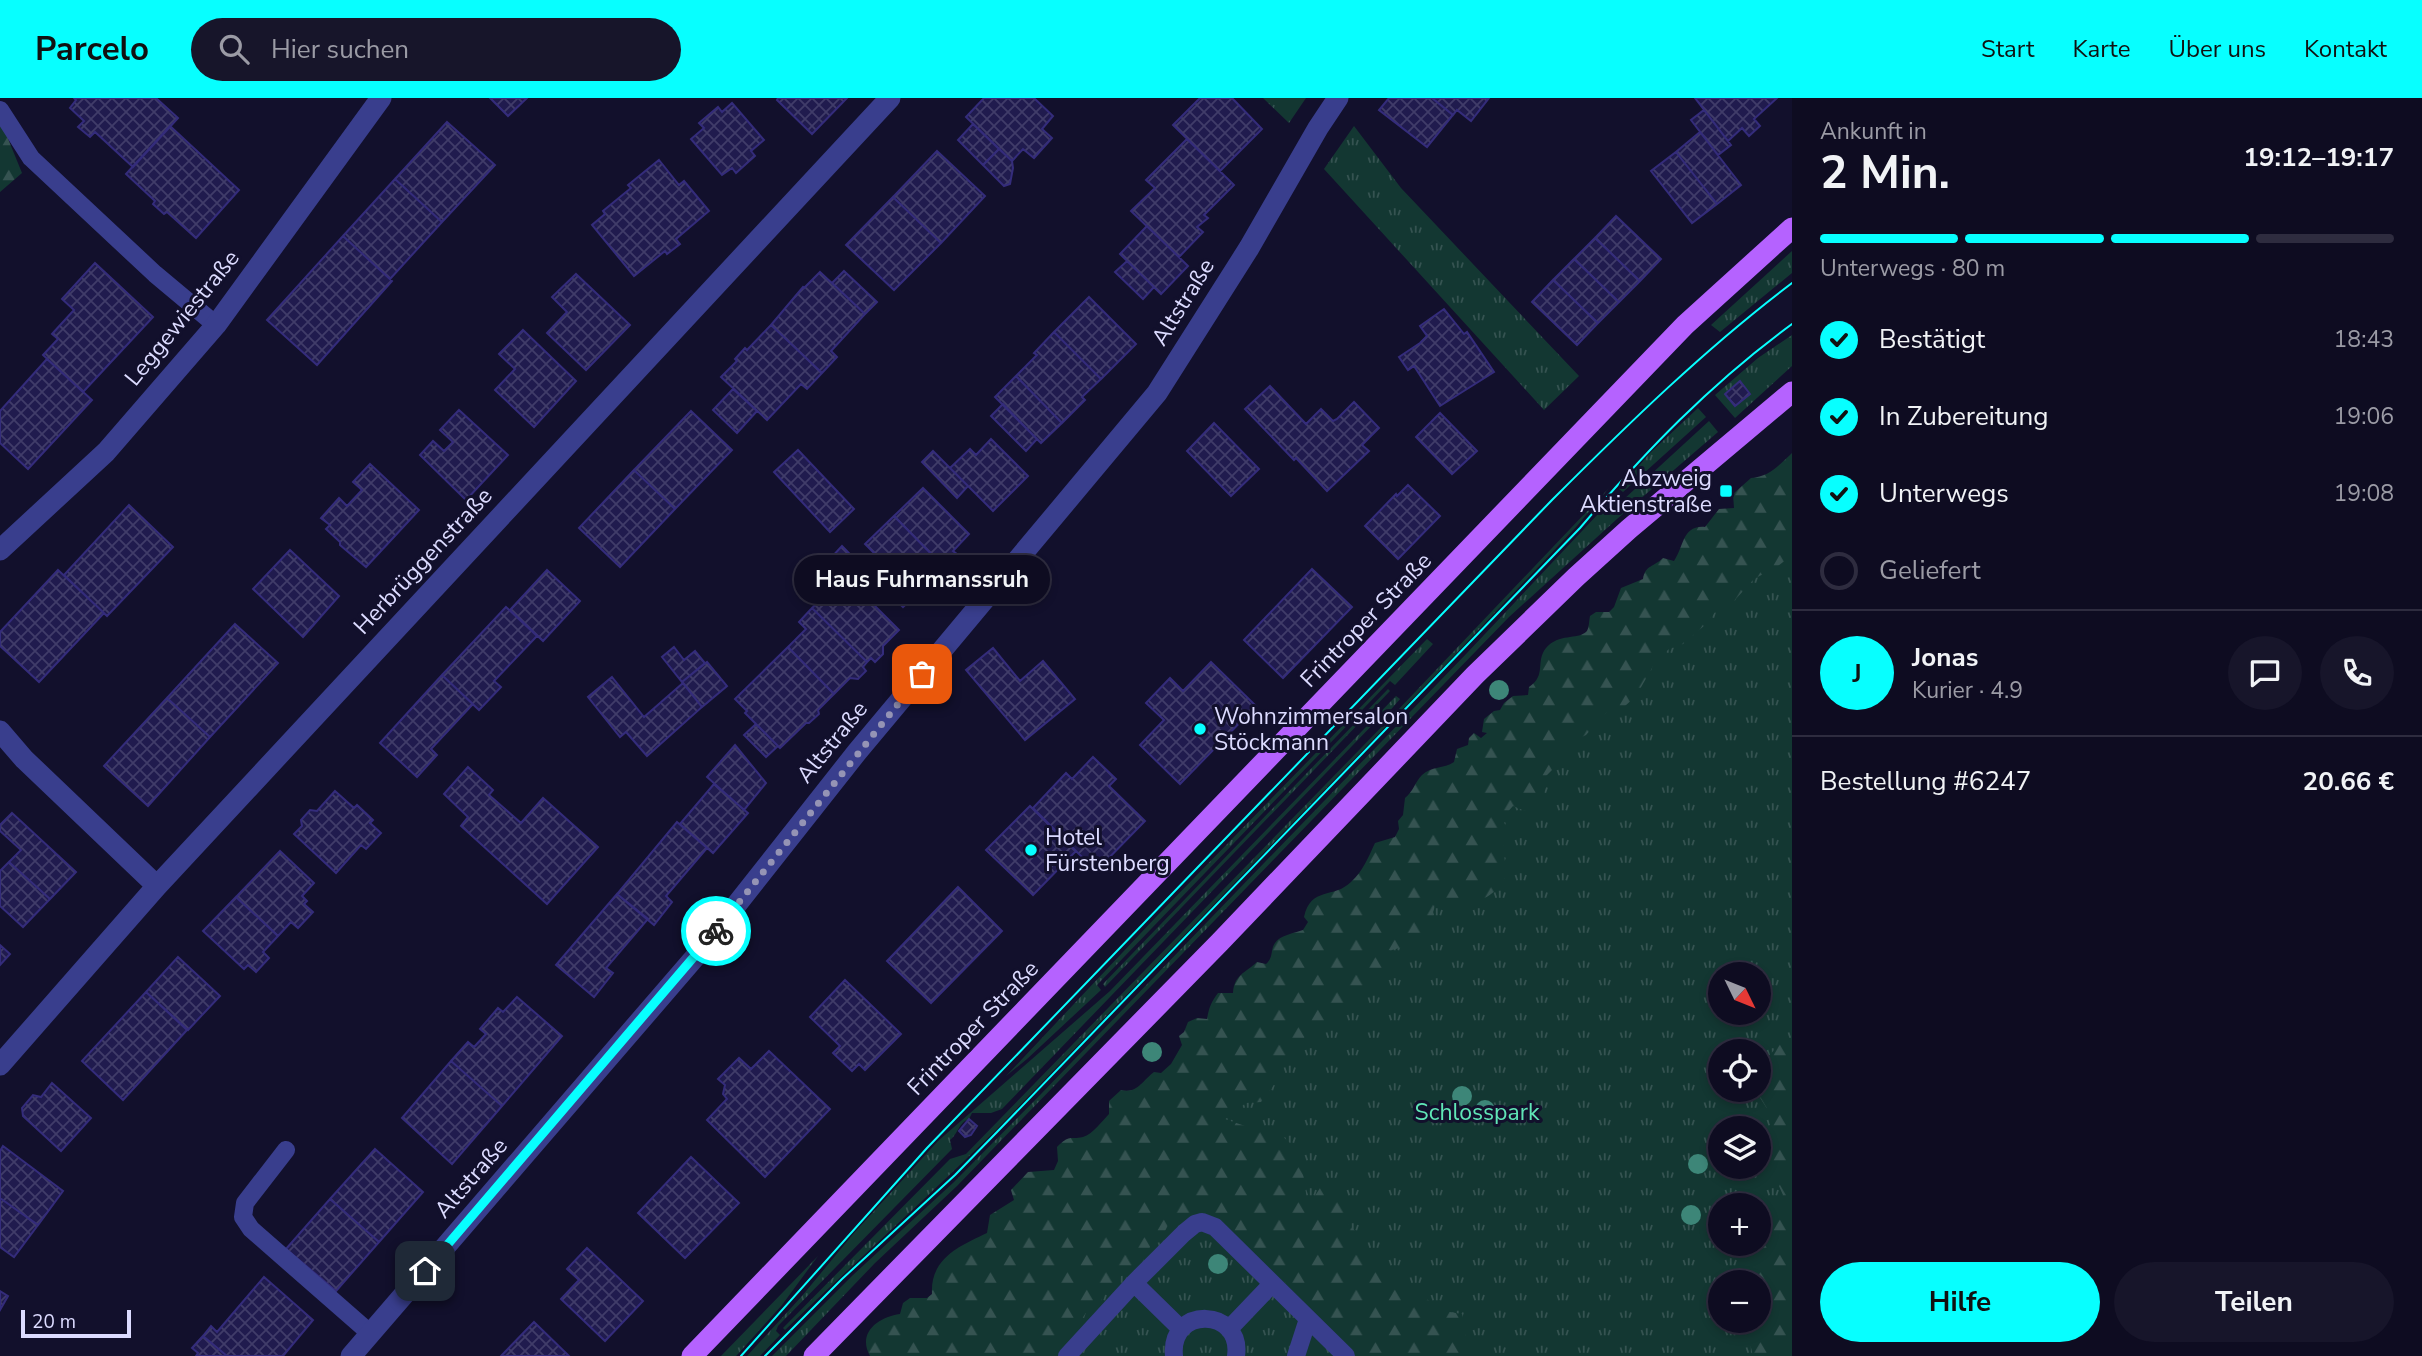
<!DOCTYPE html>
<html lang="de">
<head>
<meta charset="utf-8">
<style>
	:root { --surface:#0e0c21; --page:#17152a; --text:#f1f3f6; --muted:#9b9ba5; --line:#2e2c3f; --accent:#07ffff }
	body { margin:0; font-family:"Nunito Sans",sans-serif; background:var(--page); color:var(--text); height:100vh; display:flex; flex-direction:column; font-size:26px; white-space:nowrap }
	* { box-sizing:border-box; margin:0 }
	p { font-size:23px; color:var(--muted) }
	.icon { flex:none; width:38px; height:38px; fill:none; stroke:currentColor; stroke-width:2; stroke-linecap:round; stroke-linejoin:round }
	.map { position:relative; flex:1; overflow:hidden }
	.sheet { display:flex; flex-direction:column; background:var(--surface); width:630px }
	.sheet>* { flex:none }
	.needle { width:46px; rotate:133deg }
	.fabs { position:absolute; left:1708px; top:864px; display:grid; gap:14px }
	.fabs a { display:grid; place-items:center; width:63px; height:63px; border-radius:50%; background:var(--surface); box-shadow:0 4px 10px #0003,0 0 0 2px var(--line); font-size:35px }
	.scale { position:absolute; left:21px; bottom:18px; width:110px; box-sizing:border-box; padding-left:7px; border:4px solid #dcdbff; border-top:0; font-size:19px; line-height:24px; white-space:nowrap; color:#dcdbff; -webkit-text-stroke:5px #12102c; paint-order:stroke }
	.pin { position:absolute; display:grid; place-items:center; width:60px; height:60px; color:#fff; margin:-30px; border-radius:14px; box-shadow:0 4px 10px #0006 }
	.courier { position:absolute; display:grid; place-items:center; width:70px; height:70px; margin:-35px; border:5px solid #07ffff; border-radius:50%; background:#fff; color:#222; box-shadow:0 2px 9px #0007 }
	.bubble { position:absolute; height:49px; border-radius:24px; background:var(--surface); box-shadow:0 4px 10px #0003,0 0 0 2px var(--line); font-size:23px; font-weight:700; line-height:49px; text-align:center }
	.summary em { font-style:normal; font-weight:700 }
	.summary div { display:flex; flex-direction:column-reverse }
	.summary { display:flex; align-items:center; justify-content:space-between; height:119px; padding:0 28px }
	h1 { font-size:46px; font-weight:700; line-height:52px }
	.bar { display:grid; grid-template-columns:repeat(4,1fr); gap:10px 7px; align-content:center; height:84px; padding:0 28px }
	.bar i { height:9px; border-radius:5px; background:var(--line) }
	.bar .active { background:var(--accent) }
	.bar p { grid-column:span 4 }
	.line { display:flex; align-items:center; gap:18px; padding:0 28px; border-top:2px solid var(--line) }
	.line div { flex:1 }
	.round { display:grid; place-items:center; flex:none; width:74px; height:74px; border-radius:37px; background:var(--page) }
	ol { padding:0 28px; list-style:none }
	li { display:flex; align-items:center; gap:21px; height:77px }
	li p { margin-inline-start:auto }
	li .icon { padding:7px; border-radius:50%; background:var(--accent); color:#111; stroke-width:4 }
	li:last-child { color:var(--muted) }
	li i { width:38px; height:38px; border:4px solid var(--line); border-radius:50% }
	.cta { display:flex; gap:14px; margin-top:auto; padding:14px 28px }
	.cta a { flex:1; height:80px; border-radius:42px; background:var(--accent); color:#111; font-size:28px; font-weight:700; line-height:80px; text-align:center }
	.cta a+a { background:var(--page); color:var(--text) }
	header { display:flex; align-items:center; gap:42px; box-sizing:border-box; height:98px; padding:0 35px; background:var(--accent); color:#111 }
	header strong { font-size:33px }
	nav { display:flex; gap:38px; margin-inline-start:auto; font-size:24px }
	.search { width:490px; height:63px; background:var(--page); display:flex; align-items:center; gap:18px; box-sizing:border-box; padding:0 24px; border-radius:38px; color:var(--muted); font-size:26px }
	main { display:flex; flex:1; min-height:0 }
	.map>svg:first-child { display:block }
	.grass { fill:url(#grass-tufts); fill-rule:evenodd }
	.forest { fill:url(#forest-firs) }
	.building { fill:url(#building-cross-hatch); stroke:#342c7b; stroke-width:2 }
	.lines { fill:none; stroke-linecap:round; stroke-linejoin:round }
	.lane { stroke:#393e8d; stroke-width:18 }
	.street { stroke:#393e8d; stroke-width:21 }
	.primary { stroke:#b562ff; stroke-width:21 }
	.tram { stroke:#07ffff; stroke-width:2 }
	.tree { fill:#3d8678 }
	.done { stroke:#9594b5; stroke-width:7; stroke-dasharray:0 12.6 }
	.route { stroke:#07ffff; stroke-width:9 }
	.poi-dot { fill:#07ffff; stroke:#12102c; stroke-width:2.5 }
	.labels { text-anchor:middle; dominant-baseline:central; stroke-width:6; stroke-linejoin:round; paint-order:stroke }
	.street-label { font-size:23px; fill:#dcdbff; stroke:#12102c }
	.poi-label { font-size:23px; fill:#dcdbff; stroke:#12102c; text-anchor:start }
	.park-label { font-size:23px; fill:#60e6b7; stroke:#12102c }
</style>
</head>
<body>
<header>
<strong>Parcelo</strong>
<div class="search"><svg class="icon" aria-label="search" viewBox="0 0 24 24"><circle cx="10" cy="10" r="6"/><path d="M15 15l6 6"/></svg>Hier suchen</div>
<nav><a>Start</a><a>Karte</a><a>Über uns</a><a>Kontakt</a></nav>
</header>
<main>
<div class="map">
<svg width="1792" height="1258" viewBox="0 0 1792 1258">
	<defs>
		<pattern id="grass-tufts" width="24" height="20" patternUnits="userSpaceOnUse" patternTransform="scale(1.75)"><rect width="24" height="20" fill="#133732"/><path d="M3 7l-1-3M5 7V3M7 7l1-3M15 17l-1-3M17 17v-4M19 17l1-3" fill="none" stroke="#355351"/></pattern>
		<pattern id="forest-firs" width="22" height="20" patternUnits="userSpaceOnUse" patternTransform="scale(1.75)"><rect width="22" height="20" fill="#133732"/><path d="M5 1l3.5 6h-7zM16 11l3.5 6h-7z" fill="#355351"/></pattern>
		<pattern id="building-cross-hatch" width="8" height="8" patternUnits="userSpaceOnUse" patternTransform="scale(1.75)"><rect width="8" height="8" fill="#201b4e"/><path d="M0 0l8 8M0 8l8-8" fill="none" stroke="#403c69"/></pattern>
	</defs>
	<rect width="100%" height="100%" fill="#12102c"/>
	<path class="grass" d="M1263 0H1306L1289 25Z
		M1354 28 1401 90 1579 278 1544 312 1324 71Z
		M1792 153V175L1720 234 1711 227Z
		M1792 237V268L1735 320 1715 297 1758 260Z
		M1698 310 1706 319 1623 394 1619 391 1650 355Z
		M1709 323 1718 334 1617 421 1509 519 957 1088 875 1165 786 1258H772L853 1177 954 1084 1041 996 1467 555 1616 397 1623 402Z
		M1792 366V1258H898ZM1720 877H1759V915H1720ZM1720 954H1759V992H1720ZM1720 1031H1759V1069H1720ZM1720 1108H1759V1146H1720ZM1720 1185H1759V1223H1720Z
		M1609 390 1577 428 1449 563 996 1032C927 1100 855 1164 785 1232L783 1230 950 1061 966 1056 1398 612Z
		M1427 541 1433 546 1395 587 1390 583 1097 887 1101 892 1027 961 1006 978 1156 819Z
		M1388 591 1390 593 1105 889 1103 886Z
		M1396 598 1400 601 1387 616 1379 620 1002 1011 991 1015H972L969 1021C958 1025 959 1035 950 1042L952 1051 778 1228 776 1233 780 1237 760 1258H747L802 1198 854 1135 938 1043 1110 893Z
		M818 1158 782 1207 738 1256 736 1258H721Z"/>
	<path class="forest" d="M0 21 22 75 0 94Z
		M1792 355V457L1778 468 1754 481 1734 503 1719 509 1705 527 1683 546 1669 551 1656 563 1636 598 1625 608H1612L1586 637 1560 650 1557 667 1546 678 1544 697 1525 713 1513 708 1502 720 1509 735C1499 751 1505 754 1506 772 1507 788 1486 801 1473 806 1460 811 1448 803 1435 807 1429 835 1414 849 1386 853 1384 868 1383 889 1368 897 1364 900 1356 900 1351 901 1336 921 1331 936 1305 939L1278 968 1276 984 1261 1004 1246 1005 1225 1021 1245 1028 1251 1036 1273 1029 1296 1051 1301 1061 1308 1109 1320 1090 1329 1086 1343 1096 1350 1106 1342 1120 1365 1143 1366 1158 1393 1178 1396 1188 1412 1191 1444 1213 1462 1216 1466 1232 1465 1258H1358L1351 1255 1345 1236 1334 1235 1327 1226 1321 1225 1313 1208C1300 1205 1286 1188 1281 1177L1264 1170 1248 1150 1179 1124 1168 1127 1164 1135 1150 1145V1149L1140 1169 1134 1175 1121 1178 1118 1188 1103 1196 1100 1209 1087 1213 1071 1238 1057 1243 1053 1249 1054 1254 1050 1258H870C857 1235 878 1219 900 1216L903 1205 910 1200H927L932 1196C930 1160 960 1148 987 1135L990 1117 1014 1102 1011 1092 1028 1074 1054 1072 1058 1063 1057 1049C1070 1036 1069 1042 1083 1039 1093 1036 1102 1023 1109 1016V1003L1121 992C1137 996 1142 983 1154 974L1161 975 1171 966 1182 947 1179 938 1184 934 1188 924 1197 920 1207 921C1209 910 1211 904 1218 895H1233C1234 877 1245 875 1257 864L1266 866C1274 859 1270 852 1275 845 1280 837 1295 835 1303 832L1308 824 1304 819C1311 788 1334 801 1351 784 1363 773 1368 760 1375 745L1395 739 1399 731 1398 723 1403 717 1405 700C1413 694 1415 684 1422 677 1431 668 1444 671 1454 664L1457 651 1468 647 1469 640 1474 635 1481 640 1487 635 1482 634 1484 621 1494 613 1500 612 1504 605 1513 598 1528 597 1529 589C1547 577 1535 564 1546 550 1559 535 1577 542 1586 534 1589 532 1589 523 1590 518L1596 514H1609L1614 509 1621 490 1643 481C1645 467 1654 469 1663 460L1674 463C1684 449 1682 427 1705 429L1719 411 1734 410 1733 396 1751 380C1769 379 1779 367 1792 355Z
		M1792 940V1258H1753L1748 1237 1750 1223H1759V1185H1747L1757 1169 1753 1152 1754 1146H1759V1129L1783 1097 1770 1068 1774 1044 1766 1009 1755 992H1759V969L1784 941Z"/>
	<path class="building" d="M74 0H156L178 20 133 69 95 34 90 39 78 29 84 23 70 10 76 2Z
		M490 0H527L508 18Z
		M778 0H777H847L812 36 777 2Z
		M984 0H1034L1053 18 1042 31 1052 40 1034 60 1023 51 1012 63 966 19Z
		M1200 0H1232L1262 31 1220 73 1173 27Z
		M1389 0H1432L1453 17 1427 49 1379 12Z
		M1432 0H1489L1471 23 1457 12 1453 17Z
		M1695 0H1777L1754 21 1760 28 1749 38 1742 30 1728 43Z
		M732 5 764 42 751 53 755 58 736 75 732 70 722 77 691 41 704 30 699 25 718 9 722 14Z
		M1704 12 1731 47 1718 57 1691 22Z
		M447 24 495 67 442 124 395 81Z
		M973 26 999 51 983 67 958 42Z
		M170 28 239 92 196 140 167 114 164 116 153 106 155 103 126 76Z
		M1700 34 1741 87 1717 106 1676 54Z
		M1187 41 1234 87 1204 117 1208 120 1197 129 1203 134 1179 159 1131 113 1155 90 1146 82Z
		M999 51 1012 63 1013 70 1010 86 1004 88 983 67Z
		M937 53 985 98 941 145 893 99Z
		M1676 54 1717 106 1692 125 1651 73Z
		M659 62 679 87 684 83 709 113 676 141 680 146 667 156 665 153 634 178 592 127 605 116 603 113 631 90 628 87Z
		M395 81 442 124 390 181 343 138Z
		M893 99 941 145 894 192 846 147Z
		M1616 118 1661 161 1640 183 1595 140Z
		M1147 128 1188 168 1161 196 1120 156Z
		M343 138 392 183 317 267 267 222Z
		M1595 140 1640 183 1619 204 1574 161Z
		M1574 161 1619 204 1598 225 1553 182Z
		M1127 163 1154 189 1143 201 1115 174Z
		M95 165 153 219 83 294 43 257 58 241 52 236 74 212 62 201Z
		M844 173 877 204 865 216 832 185Z
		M820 174 865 216 831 253 837 259 822 275 771 227 803 189 804 190Z
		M576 176 630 227 586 272 547 235 567 214 552 199Z
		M1553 182 1598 225 1577 247 1532 204Z
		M1089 199 1136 246 1101 281 1054 234Z
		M1444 211 1464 236 1467 234 1494 274 1440 308 1414 268 1408 272 1399 259 1420 245 1427 238 1420 228Z
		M771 227 822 275 807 291 801 286 767 322 721 279 737 263 735 261 745 250 747 252Z
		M523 232 576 283 534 329 495 292 515 271 499 256Z
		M1054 234 1101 281 1082 299 1085 302 1062 325 1016 278 1037 257 1034 255Z
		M47 261 92 302 28 371 0 345V313Z
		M1016 278 1062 325 1041 345 995 299Z
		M1740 283 1750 296 1735 308 1725 296Z
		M1270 288 1306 326 1321 311 1333 323 1337 321 1354 304 1379 330 1362 347 1369 353 1327 393 1296 360 1294 362 1245 311Z
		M733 291 757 313 737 335 713 312Z
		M1003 306 1037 341 1026 353 991 318Z
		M459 312 508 357 466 402 420 357 433 343 444 353 453 344 440 332Z
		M691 313 732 352 675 411 634 372Z
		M1440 315 1477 353 1452 376 1416 339Z
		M1214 325 1259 371 1231 398 1187 353Z
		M991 341 1028 378 993 413 950 370 970 351 976 357Z
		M798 352 854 411 830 434 774 374Z
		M933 353 968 388 957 400 922 364Z
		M370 366 419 412 366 469 340 447V444L326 431 330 427 321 420 339 400 347 408 362 392 353 384Z
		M634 372 675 411 620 469 579 430Z
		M1408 387 1440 418 1398 461 1365 428 1396 396 1397 398Z
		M923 390 969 436 953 453 957 456 944 469 894 418Z
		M129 407 173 449 107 518 64 477Z
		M894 418 944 469 930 483 926 479 912 493 865 446Z
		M842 448 877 484 863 497 829 462Z
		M290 452 339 498 303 539 253 491Z
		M881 462 916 497 903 509 868 475Z
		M1312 471 1352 509 1283 580 1244 542Z
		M58 472 104 515 39 584 0 548V534Z
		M547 472 580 503 543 543 510 512Z
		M853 486 899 532 883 548V556L875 564 871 560 867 564 812 510 827 496 834 504Z
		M506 509 537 538 494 583 501 589 479 612 442 577Z
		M812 510 867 564 863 569 866 573 858 581 850 580 834 596 788 549 806 531 799 524Z
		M235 526 278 565 210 639 167 600Z
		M674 549 684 562 695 553 705 565 682 584 662 559Z
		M788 549 834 596 818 612 819 616 809 625H806L780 650 745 615 747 613 735 601Z
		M993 550 1020 583 1043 563 1075 601 1025 642 966 572Z
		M707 564 727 588 702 609 682 584Z
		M1211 564 1256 608 1180 686 1140 647 1164 622 1146 605 1170 580 1183 593Z
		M442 577 473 606 431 651 437 657 417 679 380 645Z
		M612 579 644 619 683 585 702 609 647 658 626 634 620 639 588 599Z
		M167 600 210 639 148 708 104 668Z
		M756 626 778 648 766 659 744 637Z
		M735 647 766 685 744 712 707 679Z
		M1093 659 1116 681 1109 688 1145 723 1096 773 1033 710 1066 675 1072 681Z
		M468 669 493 692 489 697 521 725 543 700 598 749 547 806 461 728 468 719 444 696Z
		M714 686 748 715 713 755 680 726Z
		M335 693 354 710 357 707 373 722 370 725 381 735 366 751 361 747 336 775 294 736 302 728 301 722 310 712 317 713Z
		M1030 708 1076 753 1033 797 986 752Z
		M12 715 76 774 50 801 9 764 21 752 0 733V727Z
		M677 724 707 750 666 798 672 804 654 827 617 796Z
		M280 753 314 785 302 798 307 803 304 806 313 814 298 830 291 824 278 838 236 799Z
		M9 764 50 801 23 829 0 808V773Z
		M958 789 1002 833 931 905 887 863Z
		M617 796 648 821 606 870 613 875 594 899 556 867Z
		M236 799 278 838 263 854 269 860 256 874 248 867 244 871 203 833Z
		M0 847 10 856 0 867Z
		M178 859 220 898 188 932 146 894Z
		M845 882 901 936 865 972 859 966 852 973 833 955 840 948 810 919Z
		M146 894 187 932 123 1002 82 963Z
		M517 899 562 938 502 1008 451 963 468 944 474 949 486 936 480 931 498 910 503 914Z
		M769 953 830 1011 765 1079 707 1022 727 1001 723 996 725 987 718 981 739 960 751 971Z
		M451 963 502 1008 452 1066 402 1020Z
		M52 985 91 1020 61 1053 23 1018 22 1010 33 997 41 999Z
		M969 1021 977 1028 971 1037 965 1039 959 1033Z
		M3 1048 63 1093 38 1127 0 1100V1053Z
		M375 1051 423 1094 379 1144 330 1101Z
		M691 1059 739 1105 685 1160 638 1115Z
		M0 1100 38 1127 14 1159 0 1149Z
		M330 1101 379 1144 336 1193 286 1151Z
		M587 1150 643 1203 605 1243 561 1201 579 1182 567 1171Z
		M264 1179 313 1222 283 1258H227L203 1238 211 1228 217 1234Z
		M0 1193 8 1198 0 1212Z
		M534 1224 569 1258H501Z
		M203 1238 227 1258H196L198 1255 192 1250Z"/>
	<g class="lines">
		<path class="lane" d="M0 12 31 60 155 176 216 227
			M286 1052 245 1105 243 1119 251 1131 371 1236
			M1134 1185 1181 1231
			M1229 1231 1272 1186
			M1067 1258 1134 1185 1184 1135 1195 1126 1202 1124 1215 1129 1346 1258
			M1174 1258C1169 1207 1243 1210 1236 1258
			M1296 1258 1308 1221"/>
		<path class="street" d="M0 452 106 354 216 227 381 0
			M0 633 24 661 157 788
			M0 967 157 788 890 0
			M351 1258 696 858 857 654 1157 295 1249 150 1318 30 1338 0"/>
		<path class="primary" d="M692 1258 1685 227 1792 130
			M814 1258 1220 844 1475 577 1576 479 1629 431 1792 294"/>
		<path class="tram" d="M741 1258 927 1050 1552 402C1628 326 1706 250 1792 185
			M765 1258 842 1181 955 1077 997 1034 1580 430C1645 354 1710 286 1792 226"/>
	</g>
	<g class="tree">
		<circle cx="1499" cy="592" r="10"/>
		<circle cx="1152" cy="954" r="10"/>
		<circle cx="1462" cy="998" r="10"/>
		<circle cx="1485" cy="1012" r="10"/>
		<circle cx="1698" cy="1066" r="10"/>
		<circle cx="1691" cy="1117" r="10"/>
		<circle cx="1218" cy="1166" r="10"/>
	</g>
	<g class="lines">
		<path class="done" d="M716 833 922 576"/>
		<path class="route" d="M425 1173 716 833"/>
	</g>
	<g class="poi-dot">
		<rect x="1719" y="386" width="14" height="14" rx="3.5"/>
		<circle cx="1200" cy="631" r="7"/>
		<circle cx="1031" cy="752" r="7"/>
	</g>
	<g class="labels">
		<g class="street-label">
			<text transform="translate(1183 204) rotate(-58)">Altstraße</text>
			<text transform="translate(182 220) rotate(-51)">Leggewiestraße</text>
			<text transform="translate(423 463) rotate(-47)">Herbrüggenstraße</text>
			<text transform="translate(1366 522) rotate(-46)">Frintroper Straße</text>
			<text transform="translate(832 644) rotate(-51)">Altstraße</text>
			<text transform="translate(973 930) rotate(-46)">Frintroper Straße</text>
			<text transform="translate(471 1080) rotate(-49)">Altstraße</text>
		</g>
		<g class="poi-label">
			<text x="1712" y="380" text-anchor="end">Abzweig<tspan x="1712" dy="26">Aktienstraße</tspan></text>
			<text x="1214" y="618">Wohnzimmersalon<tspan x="1214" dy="26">Stöckmann</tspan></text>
			<text x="1045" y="739">Hotel<tspan x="1045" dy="26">Fürstenberg</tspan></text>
		</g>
		<g class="park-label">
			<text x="1477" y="1014">Schlosspark</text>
		</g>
	</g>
</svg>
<div class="fabs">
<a><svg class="needle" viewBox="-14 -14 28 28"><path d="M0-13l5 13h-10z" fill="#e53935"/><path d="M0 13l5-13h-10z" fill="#9b9ba5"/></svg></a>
<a><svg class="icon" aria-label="locate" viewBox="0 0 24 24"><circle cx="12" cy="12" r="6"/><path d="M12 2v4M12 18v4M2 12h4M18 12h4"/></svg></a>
<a><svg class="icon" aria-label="layers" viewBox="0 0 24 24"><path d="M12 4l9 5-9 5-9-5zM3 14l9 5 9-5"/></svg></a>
<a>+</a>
<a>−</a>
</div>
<div class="scale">20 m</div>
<div class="pin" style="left:922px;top:576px;background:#ea580c"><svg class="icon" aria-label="bag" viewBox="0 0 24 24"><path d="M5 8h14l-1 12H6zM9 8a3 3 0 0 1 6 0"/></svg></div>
<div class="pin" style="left:425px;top:1173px;background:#1f2937"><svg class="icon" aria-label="home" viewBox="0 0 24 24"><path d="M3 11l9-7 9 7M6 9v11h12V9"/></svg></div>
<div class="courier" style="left:716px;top:833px"><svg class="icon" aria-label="bike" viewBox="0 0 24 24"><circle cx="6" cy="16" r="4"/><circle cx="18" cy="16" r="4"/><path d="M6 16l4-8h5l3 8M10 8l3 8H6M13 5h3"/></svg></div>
<div class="bubble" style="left:794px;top:457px;width:256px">Haus Fuhrmanssruh</div>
</div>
<section class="sheet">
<div class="summary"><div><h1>2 Min.</h1><p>Ankunft in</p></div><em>19:12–19:17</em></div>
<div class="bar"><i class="active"></i><i class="active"></i><i class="active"></i><i></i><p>Unterwegs · 80 m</p></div>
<ol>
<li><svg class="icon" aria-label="check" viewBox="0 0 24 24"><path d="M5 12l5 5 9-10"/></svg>Bestätigt<p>18:43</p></li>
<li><svg class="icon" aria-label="check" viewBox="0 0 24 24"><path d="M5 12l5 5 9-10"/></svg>In Zubereitung<p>19:06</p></li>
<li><svg class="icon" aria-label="check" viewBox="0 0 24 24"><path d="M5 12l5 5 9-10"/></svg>Unterwegs<p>19:08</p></li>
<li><i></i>Geliefert</li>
</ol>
<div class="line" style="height:126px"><b class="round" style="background:var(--accent);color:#111">J</b><div><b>Jonas</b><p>Kurier · 4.9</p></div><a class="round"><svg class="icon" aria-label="chat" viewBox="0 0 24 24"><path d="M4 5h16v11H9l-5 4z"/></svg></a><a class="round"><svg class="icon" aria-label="phone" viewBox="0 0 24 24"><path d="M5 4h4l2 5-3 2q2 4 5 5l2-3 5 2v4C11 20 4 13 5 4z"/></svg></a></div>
<div class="line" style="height:91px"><div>Bestellung #6247</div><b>20.66 €</b></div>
<div class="cta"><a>Hilfe</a><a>Teilen</a></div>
</section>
</main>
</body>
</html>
